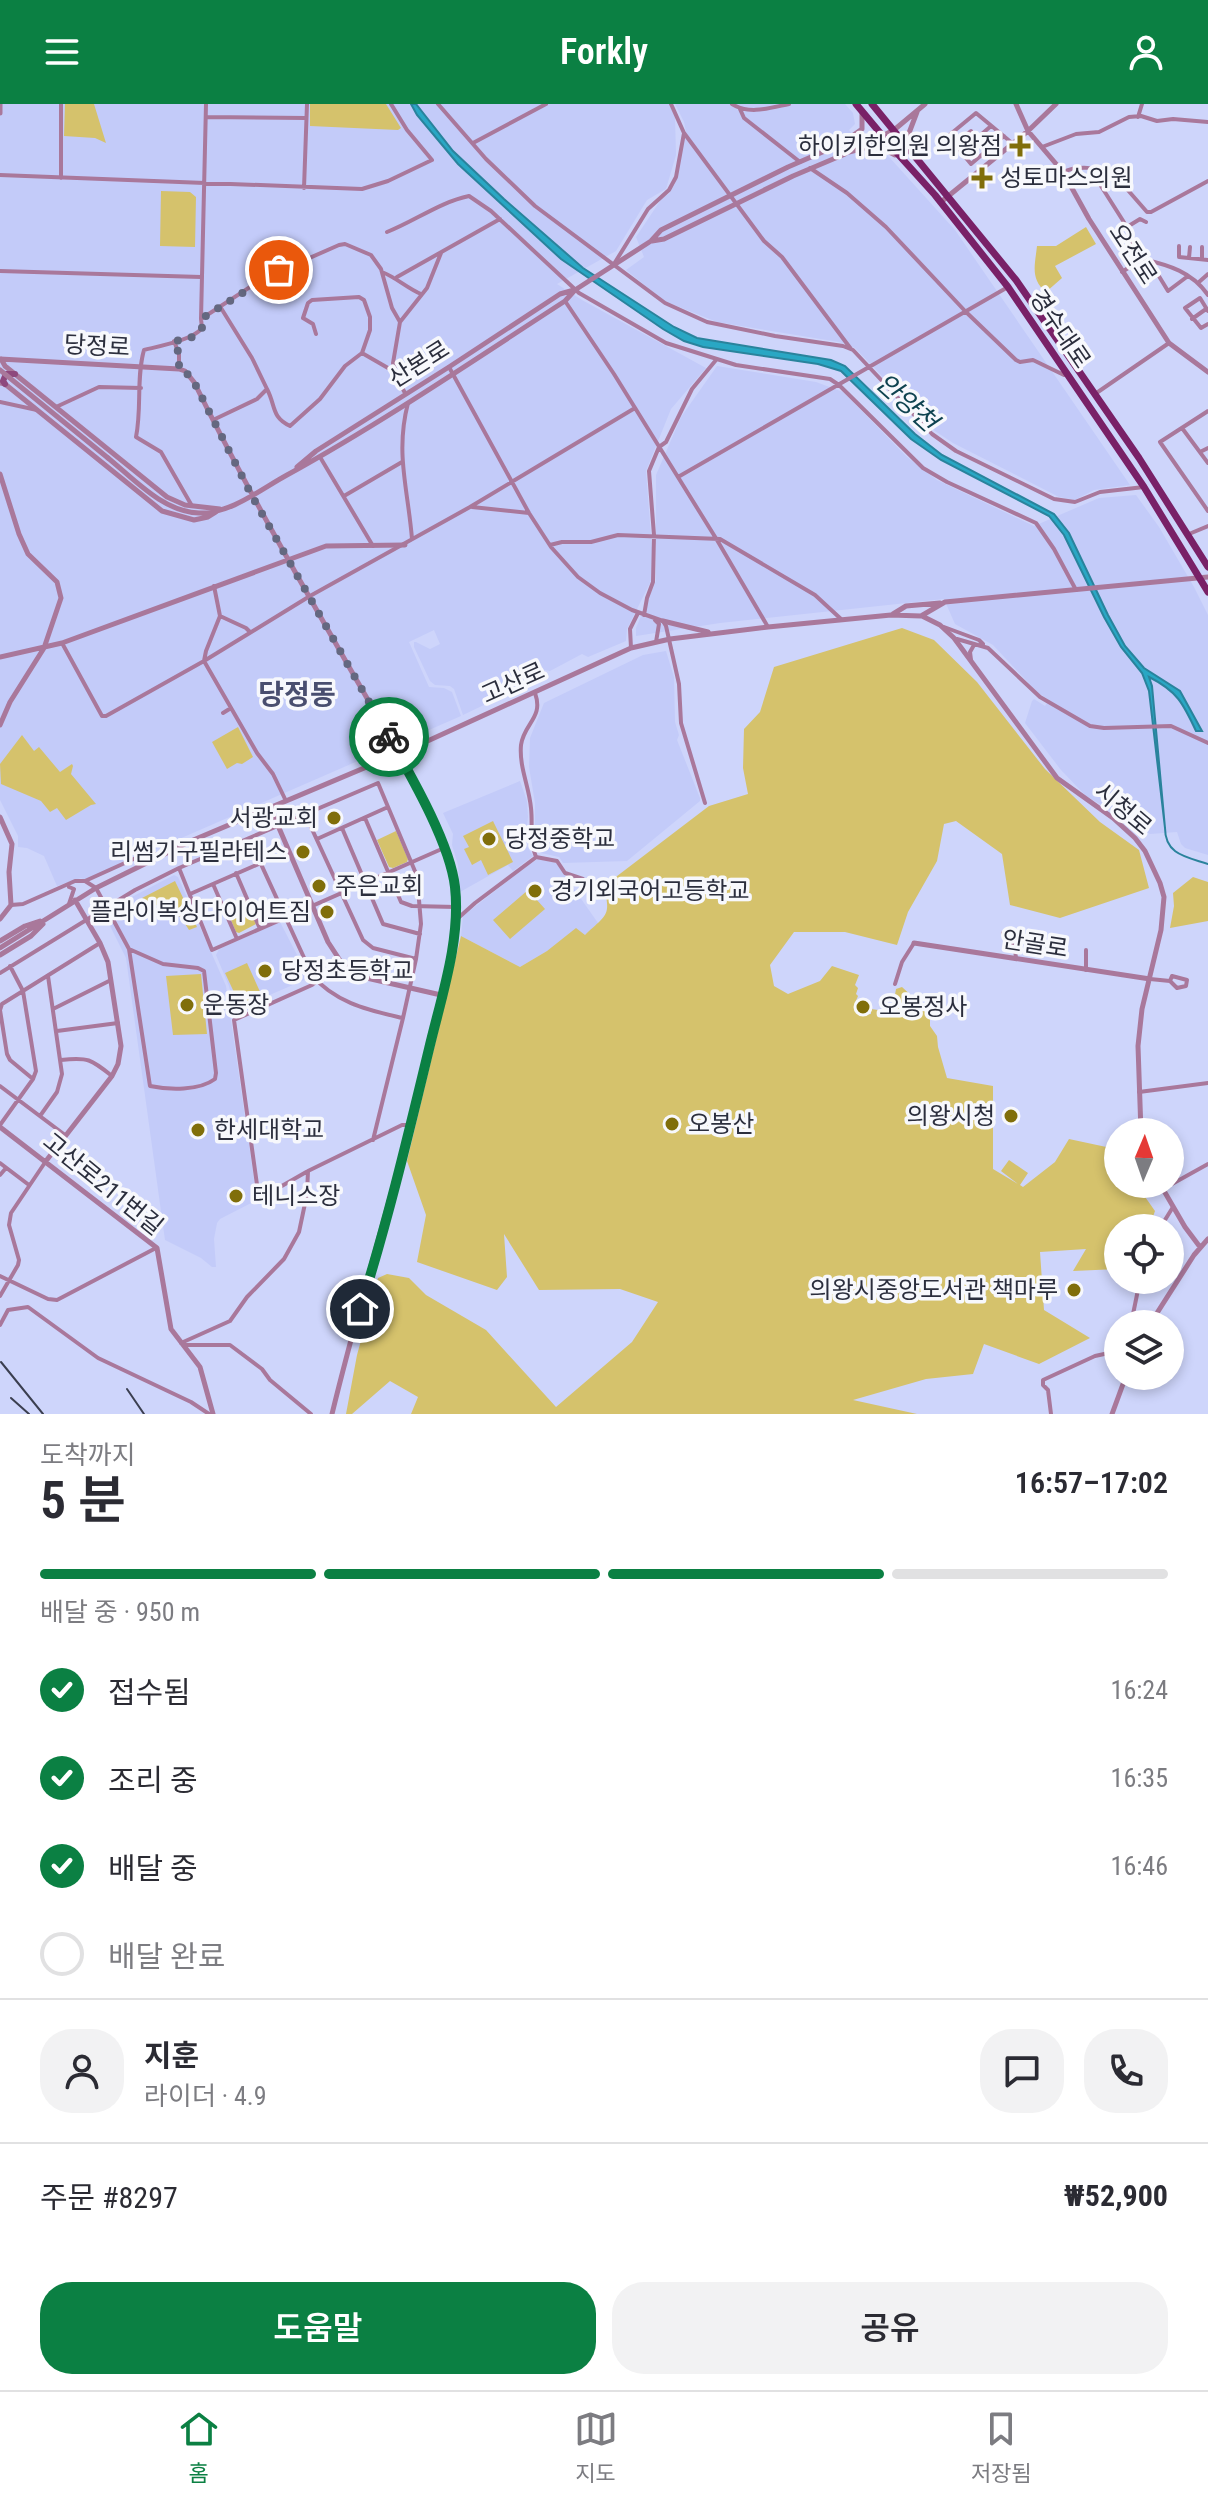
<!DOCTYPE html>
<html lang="ko">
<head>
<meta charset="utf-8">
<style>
	:root { --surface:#fff; --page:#f2f2f3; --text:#2b2b33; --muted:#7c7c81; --line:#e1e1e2; --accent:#0b8043 }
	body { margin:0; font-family:"Roboto Condensed","Noto Sans KR",sans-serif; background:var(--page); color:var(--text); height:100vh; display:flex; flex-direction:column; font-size:30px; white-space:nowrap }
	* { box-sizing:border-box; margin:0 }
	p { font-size:26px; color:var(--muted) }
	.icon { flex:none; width:44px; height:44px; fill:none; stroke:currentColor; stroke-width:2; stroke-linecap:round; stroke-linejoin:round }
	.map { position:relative; height:1310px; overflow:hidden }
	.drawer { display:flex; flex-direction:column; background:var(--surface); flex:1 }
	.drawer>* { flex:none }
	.needle { width:52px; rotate:2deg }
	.fabs { position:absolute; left:1104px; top:1014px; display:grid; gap:16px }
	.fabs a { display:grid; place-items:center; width:80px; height:80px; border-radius:50%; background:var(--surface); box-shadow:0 4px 12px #0003; font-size:40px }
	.pin { position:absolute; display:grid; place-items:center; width:68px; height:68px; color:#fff; margin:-34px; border:4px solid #fff; border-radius:50%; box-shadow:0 2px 8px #0007 }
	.courier { position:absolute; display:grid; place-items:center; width:80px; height:80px; margin:-40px; border:6px solid #0b8043; border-radius:50%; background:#fff; color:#222; box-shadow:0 2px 10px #0007 }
	.overview em { font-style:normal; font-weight:600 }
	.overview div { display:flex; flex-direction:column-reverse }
	.overview { display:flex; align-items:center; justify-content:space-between; height:136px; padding:0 40px }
	h1 { font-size:52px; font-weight:600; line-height:60px }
	.bar { display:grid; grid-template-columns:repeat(4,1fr); gap:12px 8px; align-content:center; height:96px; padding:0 40px }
	.bar i { height:10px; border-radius:6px; background:var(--line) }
	.bar .selected { background:var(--accent) }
	.bar p { grid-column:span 4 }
	.line { display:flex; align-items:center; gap:20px; padding:0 40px; border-top:2px solid var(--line) }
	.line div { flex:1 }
	.round { display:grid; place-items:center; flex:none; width:84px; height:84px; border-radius:32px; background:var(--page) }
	ol { padding:0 40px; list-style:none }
	li { display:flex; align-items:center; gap:24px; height:88px }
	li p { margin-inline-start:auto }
	li .icon { padding:8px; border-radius:50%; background:var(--accent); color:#fff; stroke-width:4 }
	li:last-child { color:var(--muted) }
	li i { width:44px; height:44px; border:4px solid var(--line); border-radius:50% }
	.action { display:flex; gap:16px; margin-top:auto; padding:16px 40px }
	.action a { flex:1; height:92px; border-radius:32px; background:var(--accent); color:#fff; font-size:32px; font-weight:600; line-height:92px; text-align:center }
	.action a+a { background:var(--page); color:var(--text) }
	header { display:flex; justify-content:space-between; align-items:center; height:104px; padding:0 40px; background:var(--accent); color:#fff; font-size:36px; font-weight:600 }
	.dock { display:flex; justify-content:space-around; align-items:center; height:112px; border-top:2px solid var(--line); background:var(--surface); font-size:22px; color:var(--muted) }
	.dock a { display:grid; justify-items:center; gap:4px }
	.dock .selected { color:var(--accent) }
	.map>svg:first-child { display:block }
	.built { fill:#c3cbf9 }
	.green { fill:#d5c26c }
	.water { fill:#29a7c4; stroke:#2a839c; stroke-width:2 }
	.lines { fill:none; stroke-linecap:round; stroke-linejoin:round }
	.stream { stroke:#2a839c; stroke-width:2 }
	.minor { stroke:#a9789b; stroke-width:4 }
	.tertiary { stroke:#a9789b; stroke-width:5 }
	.secondary { stroke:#8e487d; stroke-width:6 }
	.primary { stroke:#792167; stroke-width:7 }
	.rail { stroke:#3b3f50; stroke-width:2 }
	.tertiary-bridge { stroke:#a9789b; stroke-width:5 }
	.done { stroke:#646880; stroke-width:8; stroke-dasharray:0 14.4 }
	.route { stroke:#0b8043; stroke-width:10 }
	.poi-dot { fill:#806e0a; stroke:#f7f8fc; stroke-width:3 }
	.labels { text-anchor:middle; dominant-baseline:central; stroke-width:7; stroke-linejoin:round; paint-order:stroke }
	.poi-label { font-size:24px; fill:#2b2e3d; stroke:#f7f8fc; text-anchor:start }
	.street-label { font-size:24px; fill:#2b2e3d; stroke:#f7f8fc }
	.water-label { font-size:26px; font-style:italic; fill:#0f4350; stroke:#f7f8fc }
	.quarter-label { font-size:28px; font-weight:bold; fill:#494e6f; stroke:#f7f8fc }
</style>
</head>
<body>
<header><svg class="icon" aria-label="menu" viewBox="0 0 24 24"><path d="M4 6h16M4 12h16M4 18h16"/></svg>Forkly<svg class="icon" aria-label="person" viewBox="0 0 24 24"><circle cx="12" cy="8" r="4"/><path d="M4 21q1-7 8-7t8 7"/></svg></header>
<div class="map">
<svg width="1208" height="1310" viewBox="0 0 1208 1310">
	<rect width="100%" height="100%" fill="#ced5fb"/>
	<path class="built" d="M0 0H669L675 13 676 51 666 85 647 96 616 147 557 180 582 196 706 264 671 305 646 367 652 445 651 477 627 525 626 537 588 553 582 550 550 567 545 566 539 568 540 574 463 611 454 585 450 582 435 581 430 577 414 543V538H416L430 545 440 540 434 526 409 538 429 583 444 584 452 588 461 612 85 776 81 774 57 782 44 752 27 744 18 743V732L0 696Z
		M675 0H845L853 9 855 20 849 26 866 48 879 46 890 54 955 126 1130 381 1094 386 1075 396 1059 393 953 339 935 327 855 244 839 238 717 218 664 197 626 166 644 153 636 133 662 94 669 90 675 80 686 28 684 18Z
		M717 262 816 278 843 288 906 352 937 376 1034 422 1099 394 1136 391 1159 423 1194 483 1208 511V751L1185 744 1181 740 1177 728 1150 730 1086 692 1061 666 1025 619 1032 597 1034 595 1045 602 1049 596 1037 588 993 541 955 520 944 495 720 519 636 532V524L656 477V371L681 313Z
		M666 547 674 573 675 618 679 631 677 636 700 694V697L627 757 563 759 559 753 541 749 535 744V699L529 663 530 634 544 599 643 551Z
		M520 677 527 697 528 713 525 739 533 752 513 767 508 761 460 788 458 761 452 741 453 730 443 709Z
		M538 755 556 759 598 819 585 831 547 847 520 863 461 832 463 812 527 762Z
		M174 771 178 773 226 882 257 1096 220 1115 217 1119 214 1135 216 1163H212L201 1154 165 1136 126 854 103 808Z
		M280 818 309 874 235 906 229 882 216 851 219 845Z"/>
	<path class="green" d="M65 0H94L106 39 95 34 64 32Z
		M310 0H386L401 24 398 26 310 22Z
		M161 87 190 88 196 93 195 143 160 142Z
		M1086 123 1096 140 1055 162 1062 174 1046 188C1030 175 1035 161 1037 142H1056Z
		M902 524 934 536 977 578 1045 665 1100 718 1139 746 1149 784 1060 814 1010 801 1002 750 956 717 944 720 937 757 908 808 897 841 845 828H794L770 861 774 882 788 890 820 877 832 862 859 871 855 881 858 884 856 890 858 892 855 899 862 911 871 910V905L892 908 896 885 902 883 917 897 930 902V922L937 932 938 943 947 974 993 982V1065L1018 1080 1001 1067 1009 1056 1028 1069 1020 1081 1023 1083 1055 1058 1069 1035 1111 1044 1118 1054V1080H1136L1155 1107 1149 1124H1118V1165L1073 1167 1086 1145 1040 1148 1044 1206 1090 1234 1039 1260 984 1240 973 1270 926 1275 853 1296 917 1310H411L418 1293 390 1277 352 1310H346L357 1251 378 1174 387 1170 409 1174 426 1191 486 1226 556 1303 632 1238 658 1198 620 1185 539 1186 504 1130 507 1173 497 1186 417 1158 426 1111 407 1057 461 832 520 863 547 847 576 824 585 831C607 810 611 813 604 782L709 702 748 690 743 664 744 625 760 608 774 563Z
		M238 623 253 653 242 660 237 659 227 665 212 638Z
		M22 631 34 647 39 643 60 668 72 660 73 662 71 670 96 700 91 701 66 716 57 704 50 708 41 697 1 680 0 660Z
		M493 717 513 758 488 771 481 756 472 761 464 745 469 743 463 732Z
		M396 727 408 755 407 758 393 764 389 763 377 736Z
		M1193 773 1208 778V817L1170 824 1174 802 1173 789Z
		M175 777 197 823 189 826C171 795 164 809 142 794Z
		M528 786 545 805 510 835 493 816Z
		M244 794 256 820 239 829 236 828 225 802Z
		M247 859 262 892 240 901 225 869Z
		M201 870 207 930 173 931 166 872Z"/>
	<path class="water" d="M411 0H416L453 47 504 95 583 164 674 223 697 234 831 256 845 262 915 330 942 351 1054 410 1069 429 1108 511 1125 542 1144 564 1180 587 1202 627H1196C1183 599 1177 587 1149 573L1152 582 1165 724 1149 587 1142 569 1121 543 1104 513 1064 431 1049 412 941 356 911 335 841 267 818 260 703 243 684 237 663 225 561 155 458 60 417 11Z"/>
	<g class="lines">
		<path class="stream" d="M1165 724C1165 751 1187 753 1208 760"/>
		<path class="minor" d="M438 0 486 55 535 102 665 199 707 218 775 232 843 242 853 246 932 330 956 347 1054 395 1075 398 1100 388 1144 383
			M732 0C749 11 770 4 789 0
			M740 5 744 14 800 58
			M206 13 306 14
			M1138 13 1142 0
			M991 22 961 48 947 33 976 9 1012 39
			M684 29 764 137 782 153 851 245
			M473 39 546 0
			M954 40 971 27
			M1042 43 1076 30 1099 28 1129 13 1141 12 1157 17 1173 15 1208 18
			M961 48 971 60 1004 32
			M810 64 847 89 886 123 966 208 1016 256 1020 258 1033 256 1064 271
			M1063 68C1079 61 1095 64 1112 68L1147 108H1151L1208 77
			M0 71 362 85 388 77 432 56 407 26 391 0
			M61 74V0
			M1105 79 1101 82 1127 123 1134 142 1142 155C1169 161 1192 168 1208 191
			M304 84 307 0
			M1127 123 1140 115 1146 118
			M387 128C415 117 440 98 469 92L491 107 579 189 666 239 736 261 830 275 839 281 923 364 947 378 1036 419 1054 445 1076 486
			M1179 142V153L1208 156
			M1189 154 1190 143
			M1202 155V143
			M614 160 648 105 669 86 676 73 684 29 671 0
			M0 167 201 173
			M382 168C397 174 407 184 421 190
			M1122 168 1142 155
			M1157 169 1168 187 1188 172
			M397 173 500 115
			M1199 178 1208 170
			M565 197 614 270 717 436 768 523
			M221 204 252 254 267 285
			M1208 207 1200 194 1185 204 1201 224 1208 220
			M201 215 206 0
			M1192 215 1206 205
			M400 218 427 184 441 149
			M316 230 313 220 303 214 308 199 312 196 359 193 364 196 370 213V226L362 249 388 264H395
			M174 237 179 250V265
			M449 263 529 409 551 443 578 473 600 489 632 506 663 517 666 522 679 580 681 619 705 699
			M1095 290 1169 239
			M0 298 37 306
			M408 299C395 349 408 385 412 435
			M56 303 99 283 141 284
			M1208 307 1160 338 1208 407
			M213 316 257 295 267 285C276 302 271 313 290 322L320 295 345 262 362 249
			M1182 324 1208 359
			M1200 348 1208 344
			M320 353 373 442
			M678 373 1008 183
			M344 392 402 358
			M192 402 161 348 136 333C142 304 136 274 144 246 160 242 193 236 202 224L201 215 264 174 339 141 345 140 371 151 381 165 392 204 400 218 393 259 397 274 405 289
			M472 403 529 409
			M1189 430 1208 422
			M550 441 562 438H591L618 431 720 435 815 491 841 515
			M214 482 220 512 206 547 204 557 257 649 273 670 286 697
			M644 511 647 494 653 478 654 431 649 367 659 343 666 338 692 285 716 256
			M220 512 246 524 250 528
			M655 516 659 520 656 538
			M944 523 979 536 983 540
			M957 535 988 544 1040 593 1090 622 1104 624 1171 622 1208 639
			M62 539 102 612H106L204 557 310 492 470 403 635 304
			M631 544 630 525 638 509
			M971 556 970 548 974 541
			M535 589C544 614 524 619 521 641 519 663 529 682 531 704 533 722 529 736 536 753L557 757 565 769 583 775 605 793
			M223 609 231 604
			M305 710 363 836 373 844 416 855
			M365 714 401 798 412 802 456 803
			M342 724 383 820 420 830
			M249 734 312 871C335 899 369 906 402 914
			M317 735 388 703
			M179 764 212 846 444 744
			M236 769 260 825
			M85 777 96 784 129 845 150 982C169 986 199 987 215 975L216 969 204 867 198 864 163 860 129 845
			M213 780 237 835
			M69 783 74 785 69 800
			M190 790 261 759
			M11 801 23 800 75 777H85L147 749 162 751
			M456 816 475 799 535 754
			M1003 829 1015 844 1016 855
			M1086 846V866
			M341 858 312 881 234 916 259 1095 308 1067 402 1021H410
			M0 869 135 786 179 764 378 679 417 772 421 820 416 855 403 914 373 1036
			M1150 875 1170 877 1177 884 1186 882 1187 876 1172 872 1170 877
			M895 880 902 858 914 839
			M53 905 111 876
			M57 927 118 919
			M61 956C88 953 91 955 112 972
			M33 975 10 956 7 950 0 906 2 900 100 839
			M0 982 65 1031
			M1139 988 1208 979
			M40 1012 57 988 62 970 48 872
			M0 1021 33 975 36 967 23 887 10 862
			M0 1059 29 1081
			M0 1071 6 1064
			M1163 1085 1208 1060
			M1160 1124 1173 1103
			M0 1172 48 1195 57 1196 156 1144
			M0 1192 18 1161 19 1156 9 1121 11 1109 46 1057
			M1131 1220 1140 1176
			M0 1221 8 1206 28 1203 98 1254 191 1298 209 1310
			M181 1239 230 1217 247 1193 284 1155 299 1128 307 1090 308 1067
			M185 1241H230L262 1265 270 1276 311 1310
			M1051 1310 1048 1286 1043 1281V1276L1095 1252 1118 1247"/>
		<path class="tertiary" d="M1016 0 1028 27 1063 68 1089 115 1169 239 1208 268
			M0 9V0
			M844 38 862 25V10
			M849 48 876 41 895 51
			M912 48 909 29 917 8
			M941 98 1028 27 1056 0
			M652 137 664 135 793 72 845 50 858 38
			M0 255 179 265 185 267 194 278C244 380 300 477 356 575 380 616 402 656 423 697 436 725 451 751 455 782 462 831 442 893 430 942 400 1065 362 1187 332 1310
			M1 255 5 262 167 393 185 401 220 405
			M0 279 5 280 162 407 194 416 208 413 216 408
			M108 354C134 375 163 408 199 409 231 410 261 385 287 371 383 318 474 256 565 197L575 186 651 137 661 126 788 63 841 40 882 32 894 26 925 0
			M297 363 316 347 449 263 560 190 574 186
			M0 370 19 430 28 450 57 478 61 494 44 544 10 598 0 621
			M893 510 906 502 940 499
			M922 512 940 521 954 534 1057 674 1113 714 1135 734 1145 747 1160 779 1164 793 1161 826 1142 905 1138 942 1141 1028
			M663 517 708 528
			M0 553 62 539 326 442 405 441
			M270 703 328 838 341 858 358 872 441 891
			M0 713 12 740 9 768 11 801 0 815
			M0 837 25 822 40 817
			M914 839 1150 875
			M0 844 96 784 191 737 421 640 631 544 670 535 768 523 891 511 921 512 945 498 1208 473
			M0 851 31 832 43 820
			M0 1023 157 1144 171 1225 200 1263 213 1310
			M46 1057 112 972 118 960 121 942 108 858 100 839 75 796
			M1160 1080 1185 1123 1200 1143
			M1150 1220 1194 1151 1208 1135
			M1112 1310 1126 1272"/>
		<path class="secondary" d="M5 280 3 277 6 270H15"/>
		<path class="primary" d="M856 0 896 48 935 91 1008 183 1144 383 1208 488
			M872 0 1016 176 1139 354 1208 463"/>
		<path class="rail" d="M1 1258 43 1310
			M127 1285 144 1310
			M11 1294 29 1310"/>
		<path class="tertiary-bridge" d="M0 266 108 354"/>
	</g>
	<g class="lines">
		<path class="done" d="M279 166 201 215 202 224 199 228 189 235 174 237 179 250V265L185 267 194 278 252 392 389 633"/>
		<path class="route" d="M360 1205C387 1120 408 1032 429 945 441 894 461 836 455 783 450 739 411 672 389 633"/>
	</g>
	<g class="poi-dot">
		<path d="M1016 30h8v8h8v8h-8v8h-8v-8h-8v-8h8z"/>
		<path d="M978 62h8v8h8v8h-8v8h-8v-8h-8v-8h8z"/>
		<circle cx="334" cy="714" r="8"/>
		<circle cx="489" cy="735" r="8"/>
		<circle cx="303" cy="748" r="8"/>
		<circle cx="319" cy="782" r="8"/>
		<circle cx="535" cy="787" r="8"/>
		<circle cx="327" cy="808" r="8"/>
		<circle cx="265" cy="867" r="8"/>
		<circle cx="187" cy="901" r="8"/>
		<circle cx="863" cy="903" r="8"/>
		<circle cx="1011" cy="1012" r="8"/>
		<circle cx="672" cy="1020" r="8"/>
		<circle cx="198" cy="1026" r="8"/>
		<circle cx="236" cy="1092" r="8"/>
		<circle cx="1074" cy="1186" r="8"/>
	</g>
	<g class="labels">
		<g class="poi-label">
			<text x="1002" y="42" text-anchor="end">하이키한의원 의왕점</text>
			<text x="1000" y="74">성토마스의원</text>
			<text x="318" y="714" text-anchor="end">서광교회</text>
			<text x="505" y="735">당정중학교</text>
			<text x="287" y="748" text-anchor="end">리썸기구필라테스</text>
			<text x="335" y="782">주은교회</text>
			<text x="551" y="787">경기외국어고등학교</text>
			<text x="311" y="808" text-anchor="end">플라이복싱다이어트짐</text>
			<text x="281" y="867">당정초등학교</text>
			<text x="203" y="901">운동장</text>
			<text x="879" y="903">오봉정사</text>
			<text x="995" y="1012" text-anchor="end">의왕시청</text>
			<text x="688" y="1020">오봉산</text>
			<text x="214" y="1026">한세대학교</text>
			<text x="252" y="1092">테니스장</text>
			<text x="1058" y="1186" text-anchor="end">의왕시중앙도서관 책마루</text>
		</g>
		<g class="street-label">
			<text transform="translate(1133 150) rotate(57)">오전로</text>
			<text transform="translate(1060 225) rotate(56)">경수대로</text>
			<text transform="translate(97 242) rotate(3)">당정로</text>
			<text transform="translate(419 260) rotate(-32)">산본로</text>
			<text transform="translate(513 579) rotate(-24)">고산로</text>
			<text transform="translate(1123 705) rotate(40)">시청로</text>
			<text transform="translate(1035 840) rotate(9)">안골로</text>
			<text transform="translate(103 1080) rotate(39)">고산로211번길</text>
		</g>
		<g class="water-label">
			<text transform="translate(907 298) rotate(42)">안양천</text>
		</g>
		<g class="quarter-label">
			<text x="297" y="590">당정동</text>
		</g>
	</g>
</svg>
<div class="fabs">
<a><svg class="needle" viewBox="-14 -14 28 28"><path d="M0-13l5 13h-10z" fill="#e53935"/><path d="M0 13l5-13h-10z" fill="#7c7c81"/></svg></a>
<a><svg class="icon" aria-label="locate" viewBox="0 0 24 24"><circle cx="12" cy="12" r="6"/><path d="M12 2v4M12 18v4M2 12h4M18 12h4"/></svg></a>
<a><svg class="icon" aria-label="layers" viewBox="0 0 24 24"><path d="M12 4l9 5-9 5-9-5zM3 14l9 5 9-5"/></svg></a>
</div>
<div class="pin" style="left:279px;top:166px;background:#ea580c"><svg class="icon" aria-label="bag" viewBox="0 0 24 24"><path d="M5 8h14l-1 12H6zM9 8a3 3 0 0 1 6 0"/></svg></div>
<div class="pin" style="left:360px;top:1205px;background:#1f2937"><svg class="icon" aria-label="home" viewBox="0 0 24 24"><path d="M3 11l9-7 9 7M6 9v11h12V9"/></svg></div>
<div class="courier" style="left:389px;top:633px"><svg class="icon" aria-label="bike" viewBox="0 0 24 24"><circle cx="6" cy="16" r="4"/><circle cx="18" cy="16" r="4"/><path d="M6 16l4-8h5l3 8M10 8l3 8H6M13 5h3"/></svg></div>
</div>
<section class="drawer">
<div class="overview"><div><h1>5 분</h1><p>도착까지</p></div><em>16:57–17:02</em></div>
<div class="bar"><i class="selected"></i><i class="selected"></i><i class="selected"></i><i></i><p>배달 중 · 950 m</p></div>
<ol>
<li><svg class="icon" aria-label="check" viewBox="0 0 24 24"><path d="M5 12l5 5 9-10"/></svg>접수됨<p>16:24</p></li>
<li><svg class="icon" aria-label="check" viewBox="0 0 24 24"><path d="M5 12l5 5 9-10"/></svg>조리 중<p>16:35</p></li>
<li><svg class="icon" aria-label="check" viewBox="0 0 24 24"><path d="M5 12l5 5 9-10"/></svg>배달 중<p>16:46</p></li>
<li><i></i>배달 완료</li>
</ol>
<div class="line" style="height:144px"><a class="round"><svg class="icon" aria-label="person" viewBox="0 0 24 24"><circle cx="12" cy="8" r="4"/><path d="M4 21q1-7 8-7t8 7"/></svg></a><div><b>지훈</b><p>라이더 · 4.9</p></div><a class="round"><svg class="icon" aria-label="chat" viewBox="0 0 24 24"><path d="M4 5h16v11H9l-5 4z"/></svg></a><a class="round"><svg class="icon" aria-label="phone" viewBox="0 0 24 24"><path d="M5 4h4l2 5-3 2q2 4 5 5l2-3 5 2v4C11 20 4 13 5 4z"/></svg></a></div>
<div class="line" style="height:104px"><div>주문 #8297</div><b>₩52,900</b></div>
<div class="action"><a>도움말</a><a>공유</a></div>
</section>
<nav class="dock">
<a class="selected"><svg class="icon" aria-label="home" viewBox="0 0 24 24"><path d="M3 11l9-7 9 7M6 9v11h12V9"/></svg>홈</a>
<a><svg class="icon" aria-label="map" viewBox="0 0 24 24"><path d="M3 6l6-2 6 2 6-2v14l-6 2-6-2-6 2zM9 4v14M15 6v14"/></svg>지도</a>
<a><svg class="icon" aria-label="saved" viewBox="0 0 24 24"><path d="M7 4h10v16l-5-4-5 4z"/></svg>저장됨</a>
</nav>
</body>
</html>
